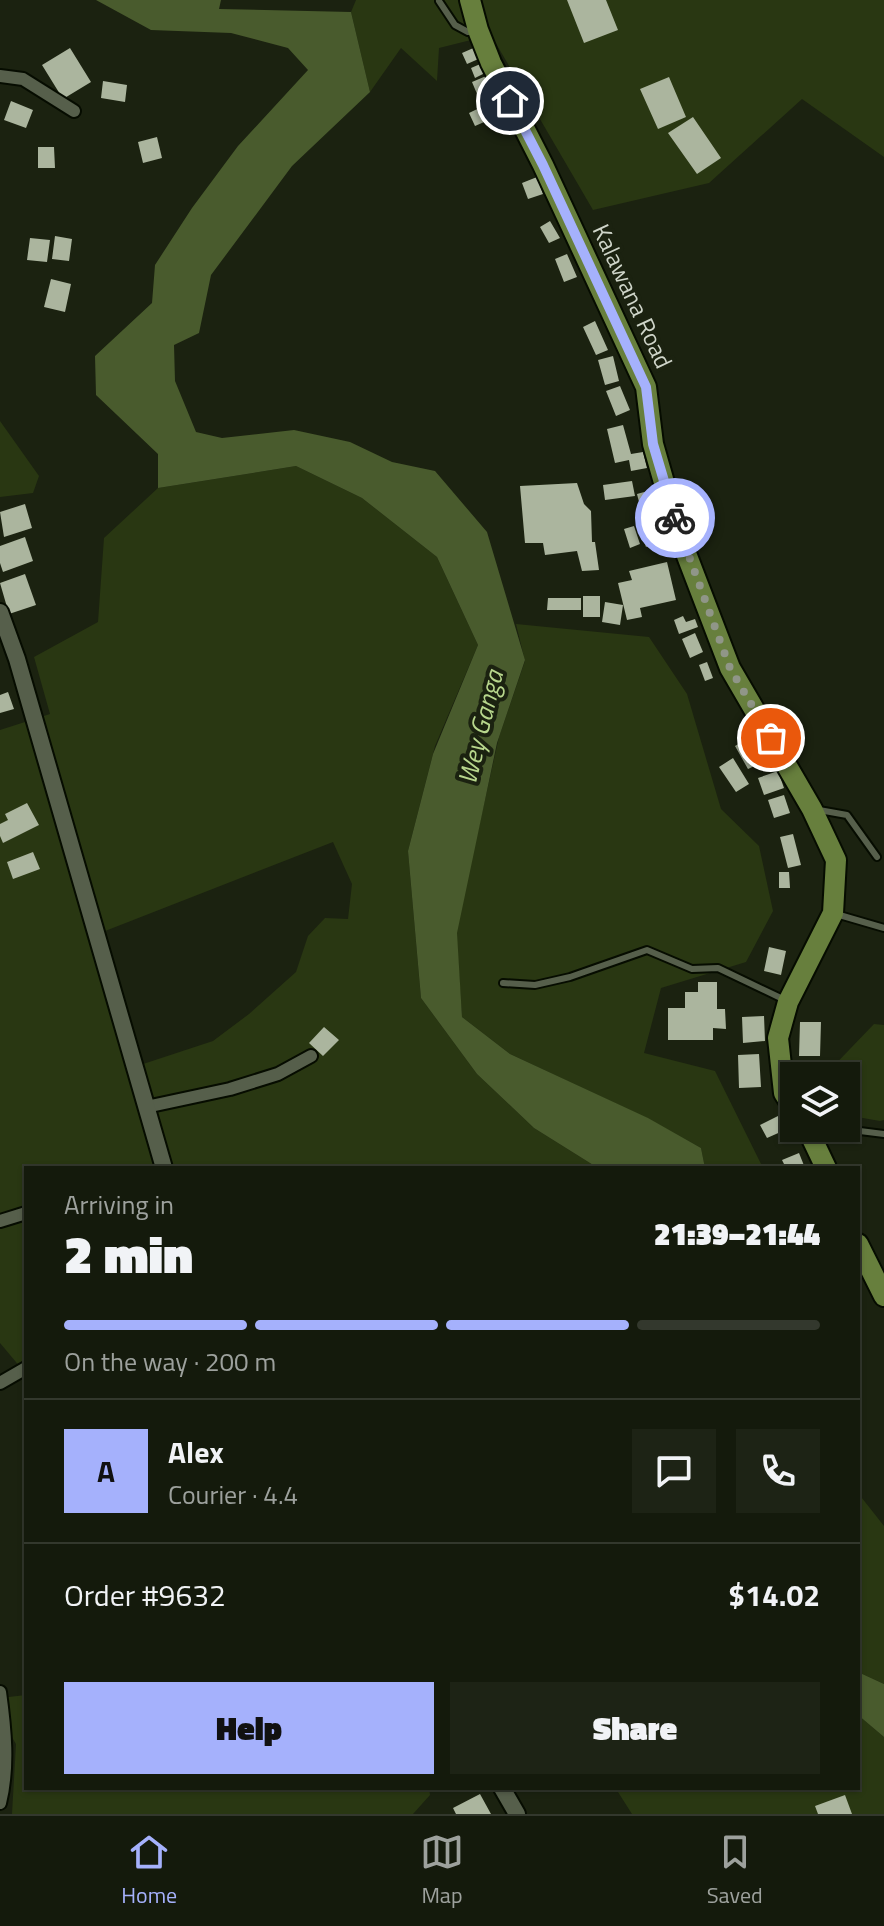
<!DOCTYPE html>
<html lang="en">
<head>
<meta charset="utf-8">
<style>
	:root { --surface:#141a0c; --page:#1d2315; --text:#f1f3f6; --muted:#9da19d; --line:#33382d; --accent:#a5b1fc }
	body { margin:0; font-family:"Titillium Web",sans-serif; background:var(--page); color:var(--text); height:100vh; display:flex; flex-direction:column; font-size:30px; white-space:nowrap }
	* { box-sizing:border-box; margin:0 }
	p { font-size:26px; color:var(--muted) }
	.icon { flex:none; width:44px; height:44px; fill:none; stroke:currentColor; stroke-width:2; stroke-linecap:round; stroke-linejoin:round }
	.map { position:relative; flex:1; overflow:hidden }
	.details { position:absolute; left:24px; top:1166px; width:836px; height:624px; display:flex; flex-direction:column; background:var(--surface); border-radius:0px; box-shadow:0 2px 6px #0004,0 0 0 2px var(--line) }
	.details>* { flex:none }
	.controls { position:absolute; left:780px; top:1062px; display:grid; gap:16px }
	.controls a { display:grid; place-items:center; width:80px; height:80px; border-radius:0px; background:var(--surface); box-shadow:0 2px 6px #0004,0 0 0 2px var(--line); font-size:40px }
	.pin { position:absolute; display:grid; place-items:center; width:68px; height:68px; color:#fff; margin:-34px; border:4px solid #fff; border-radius:50%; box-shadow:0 2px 8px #0007 }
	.courier { position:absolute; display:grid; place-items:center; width:80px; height:80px; margin:-40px; border:6px solid #a5b1fc; border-radius:50%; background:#fff; color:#222; box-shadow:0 2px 10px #0007 }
	.overview em { font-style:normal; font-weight:800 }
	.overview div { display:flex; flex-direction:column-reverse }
	.overview { display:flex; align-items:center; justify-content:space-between; height:136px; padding:0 40px }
	h1 { font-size:52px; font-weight:800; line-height:60px }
	.bar { display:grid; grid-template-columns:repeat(4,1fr); gap:12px 8px; align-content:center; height:96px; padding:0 40px }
	.bar i { height:10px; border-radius:6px; background:var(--line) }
	.bar .on { background:var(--accent) }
	.bar p { grid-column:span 4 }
	.line { display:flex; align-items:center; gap:20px; padding:0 40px; border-top:2px solid var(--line) }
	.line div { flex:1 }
	.round { display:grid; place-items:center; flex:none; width:84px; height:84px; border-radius:0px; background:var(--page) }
	.cta { display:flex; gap:16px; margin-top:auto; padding:16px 40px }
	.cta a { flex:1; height:92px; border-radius:0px; background:var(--accent); color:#111; font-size:32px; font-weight:800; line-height:92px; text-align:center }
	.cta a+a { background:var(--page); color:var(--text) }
	.dock { display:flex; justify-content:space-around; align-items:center; height:112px; border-top:2px solid var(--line); background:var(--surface); font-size:22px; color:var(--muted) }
	.dock a { display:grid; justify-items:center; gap:4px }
	.dock .on { color:var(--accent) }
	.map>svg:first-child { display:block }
	.green { fill:#293712; fill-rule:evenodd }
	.water { fill:#495b2d }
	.building { fill:#abb59e }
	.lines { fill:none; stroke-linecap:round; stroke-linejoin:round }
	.service-casing { stroke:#060c00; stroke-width:10 }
	.minor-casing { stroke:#060c00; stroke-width:16 }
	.tertiary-casing { stroke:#060c00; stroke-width:20 }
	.primary-casing { stroke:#060c00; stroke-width:24 }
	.service { stroke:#565f4b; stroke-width:6 }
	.minor { stroke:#565f4b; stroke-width:12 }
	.tertiary { stroke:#565f4b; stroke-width:16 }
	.primary { stroke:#677f3d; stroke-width:20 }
	.done { stroke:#909688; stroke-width:8; stroke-dasharray:0 14.4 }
	.route { stroke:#a5b1fc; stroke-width:10 }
	.labels { text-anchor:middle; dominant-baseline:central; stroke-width:8; stroke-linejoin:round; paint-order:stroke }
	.street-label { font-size:24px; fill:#cfd5c9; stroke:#1b2210 }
	.water-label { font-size:26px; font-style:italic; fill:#b7d68c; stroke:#1b2210 }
</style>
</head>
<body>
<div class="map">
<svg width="884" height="1814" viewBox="0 0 884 1814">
	<rect width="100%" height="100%" fill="#1b2210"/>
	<path class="green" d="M356 0H884V157L802 99 709 183 593 210 491 35 439 48 437 81 401 48 370 92 351 12Z
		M0 421 39 476 33 493 0 497Z
		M296 466 362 498 437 557 478 645 435 746 408 851 421 998 477 1074 534 1128 598 1168H26V1374L0 1343V730L50 714 34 657 98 622 104 538 158 488ZM333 842 352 884 348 919 325 918 308 936 296 972 249 1014 213 1041 134 1067 148 1143 100 933Z
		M516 624 649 637 687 694 721 809 759 846 773 911 746 962 661 988 644 1053 715 1071 763 1168H705L701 1148 647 1118 510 1054 462 1017 456 929 499 737 525 661Z
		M874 1024 884 1025V1120L880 1121 846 1115V1076H824Z
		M858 1493 884 1526V1684L858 1672Z
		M26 1695V1788H429L430 1795 413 1814H12L16 1744 0 1717V1698Z
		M858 1715 884 1737V1814H632L618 1792 619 1788H858Z"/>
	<path class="water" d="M96 0H221L219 9 351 12 370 92 292 166 211 275 199 333 174 345 175 381 196 432 222 438 294 430 350 442 392 462 435 471 487 532 525 660 497 743 457 933 462 1017 510 1054 648 1118 701 1148 705 1168H598L534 1128 477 1074 421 998 408 851 433 754 478 645 437 557 362 498 296 466 158 488V454L96 395 95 356 152 303 155 265 192 208 238 146 308 70 288 48 231 33 151 30Z
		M858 1672 884 1684V1737L858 1715Z"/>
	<path class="building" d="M567 0H606L618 30 584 43Z
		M478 46 483 57 467 64 462 53Z
		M70 48 91 82 63 99 42 65Z
		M485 62 489 71 475 78 471 68Z
		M491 74 499 92 480 101 472 82Z
		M669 77 686 117 658 129 640 89Z
		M103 81 127 85 125 102 101 98Z
		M500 98 507 112 475 126 469 113Z
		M11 101 33 110 26 128 4 120Z
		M693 117 721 158 697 174 668 133Z
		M157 137 162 158 143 163 138 142Z
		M38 147H54L55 168H38Z
		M537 177 543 194 528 199 522 183Z
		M550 221 560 238 549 243 540 227Z
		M55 236 72 239 69 261 52 259Z
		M30 238 50 240 47 262 27 260Z
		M567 254 577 277 564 282 555 259Z
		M51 279 71 284 65 312 44 307Z
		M595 321 608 350 596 355 583 327Z
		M613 356 619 381 605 385 598 360Z
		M620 386 630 410 616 416 606 391Z
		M623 425 631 454 643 452 647 468 631 471 629 460 615 463 607 429Z
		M632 481 635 496 605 500 603 485Z
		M577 483 584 504 591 511 592 542H595L599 570 582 571 577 551 545 555 543 543H525L520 486Z
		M655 489 659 505 641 510 637 494Z
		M25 504 32 528 4 537 0 512Z
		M654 519 662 541 646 547 637 525Z
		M634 526 640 544 630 548 624 529Z
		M25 537 33 561 3 572 0 563V546Z
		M667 562 676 600 640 608 642 617 627 620 618 583 632 580 629 571Z
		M25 574 36 605 9 614 0 583Z
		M583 596H600V617H583Z
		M548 598H581V610H547Z
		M605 602 623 605 620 625 602 622Z
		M683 616 686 622 695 619 698 627 679 634 674 620Z
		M695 633 703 652 690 658 682 639Z
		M707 662 713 678 705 681 699 665Z
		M8 692 14 709 0 713V695Z
		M751 737 765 761 748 769 735 746Z
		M733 758 749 784 736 792 719 767Z
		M778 771 784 788 764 795 758 778Z
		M784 795 790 813 774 818 768 800Z
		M27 803 39 825 3 843 0 836V824L8 820 5 814Z
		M793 834 801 865 788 868 780 837Z
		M33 852 40 869 13 879 7 862Z
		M779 872H789L790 888H779Z
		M769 947 786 951 781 975 764 971Z
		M698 982H717V1009H725L726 1029 713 1028V1040H668V1008H685V992H698Z
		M764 1016 765 1041 743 1043 742 1017Z
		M800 1022H821L820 1056H799Z
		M324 1027 339 1040 323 1056 309 1043Z
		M759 1054 761 1087 739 1088 738 1055Z
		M778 1116 785 1130 767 1138 760 1125Z
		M799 1153 805 1168H786L782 1160Z
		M480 1794 491 1814H456L453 1808Z
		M845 1795 852 1814H818L815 1806Z"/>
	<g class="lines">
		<defs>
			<path id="service" d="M439 1 455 25 468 32 473 31
				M819 810 847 815 877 857
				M836 914 884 928
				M503 983 535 985 570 977 647 950 692 969 718 968 785 1000
				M818 1139 844 1129 884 1134"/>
			<path id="minor" d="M0 76 23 79 74 111
				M146 1107 230 1089 278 1074 311 1056
				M0 1221 26 1213
				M0 1383 26 1368
				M0 1692C5 1728 9 1767 0 1803"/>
			<path id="tertiary" d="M0 612 17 659 164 1168
				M502 1788 517 1814"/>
			<path id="primary" d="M470 0 478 30 491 63 543 165 646 387 653 444 679 535 730 668 812 809 836 860 833 913 788 1002 778 1038 784 1093 794 1109
				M807 1128 826 1168
				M858 1244 884 1296"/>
		</defs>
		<use href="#service" class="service-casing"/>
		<use href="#minor" class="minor-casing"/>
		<use href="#tertiary" class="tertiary-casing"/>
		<use href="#primary" class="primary-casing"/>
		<use href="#service" class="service"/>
		<use href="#minor" class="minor"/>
		<use href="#tertiary" class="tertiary"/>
		<use href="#primary" class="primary"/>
	</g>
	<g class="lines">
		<path class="done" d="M675 518 730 668 771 738"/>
		<path class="route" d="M510 101 543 165 646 387 653 444 675 518"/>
	</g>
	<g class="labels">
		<g class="street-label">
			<text transform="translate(633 296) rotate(65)">Kalawana Road</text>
		</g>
		<g class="water-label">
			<text transform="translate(480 727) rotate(-76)">Wey Ganga</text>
		</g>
	</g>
</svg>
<div class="controls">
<a><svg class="icon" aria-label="layers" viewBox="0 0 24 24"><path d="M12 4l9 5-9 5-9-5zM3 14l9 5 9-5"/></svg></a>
</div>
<div class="pin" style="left:771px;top:738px;background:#ea580c"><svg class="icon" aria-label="bag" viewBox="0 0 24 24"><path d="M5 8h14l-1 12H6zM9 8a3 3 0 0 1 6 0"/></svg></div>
<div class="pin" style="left:510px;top:101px;background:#1f2937"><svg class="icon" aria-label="home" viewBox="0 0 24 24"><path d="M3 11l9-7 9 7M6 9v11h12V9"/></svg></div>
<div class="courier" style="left:675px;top:518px"><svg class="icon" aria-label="bike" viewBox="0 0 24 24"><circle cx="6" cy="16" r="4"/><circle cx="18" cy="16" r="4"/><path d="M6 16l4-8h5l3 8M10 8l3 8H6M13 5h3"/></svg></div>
<section class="details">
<div class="overview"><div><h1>2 min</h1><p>Arriving in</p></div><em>21:39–21:44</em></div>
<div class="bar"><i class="on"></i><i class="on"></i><i class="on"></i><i></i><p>On the way · 200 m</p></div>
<div class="line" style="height:144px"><b class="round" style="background:var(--accent);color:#111">A</b><div><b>Alex</b><p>Courier · 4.4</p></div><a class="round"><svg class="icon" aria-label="chat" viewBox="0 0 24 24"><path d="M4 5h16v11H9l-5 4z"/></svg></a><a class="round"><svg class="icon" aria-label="phone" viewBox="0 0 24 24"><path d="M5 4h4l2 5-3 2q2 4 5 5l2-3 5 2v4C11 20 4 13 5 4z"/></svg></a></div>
<div class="line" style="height:104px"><div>Order #9632</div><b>$14.02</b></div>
<div class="cta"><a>Help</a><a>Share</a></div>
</section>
</div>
<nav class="dock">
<a class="on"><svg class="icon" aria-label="home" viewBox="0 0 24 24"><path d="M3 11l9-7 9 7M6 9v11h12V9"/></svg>Home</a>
<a><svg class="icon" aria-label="map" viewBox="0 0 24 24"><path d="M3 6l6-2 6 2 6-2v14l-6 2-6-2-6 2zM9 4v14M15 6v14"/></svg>Map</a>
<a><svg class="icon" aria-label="saved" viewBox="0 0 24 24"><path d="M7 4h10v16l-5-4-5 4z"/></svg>Saved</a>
</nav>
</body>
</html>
